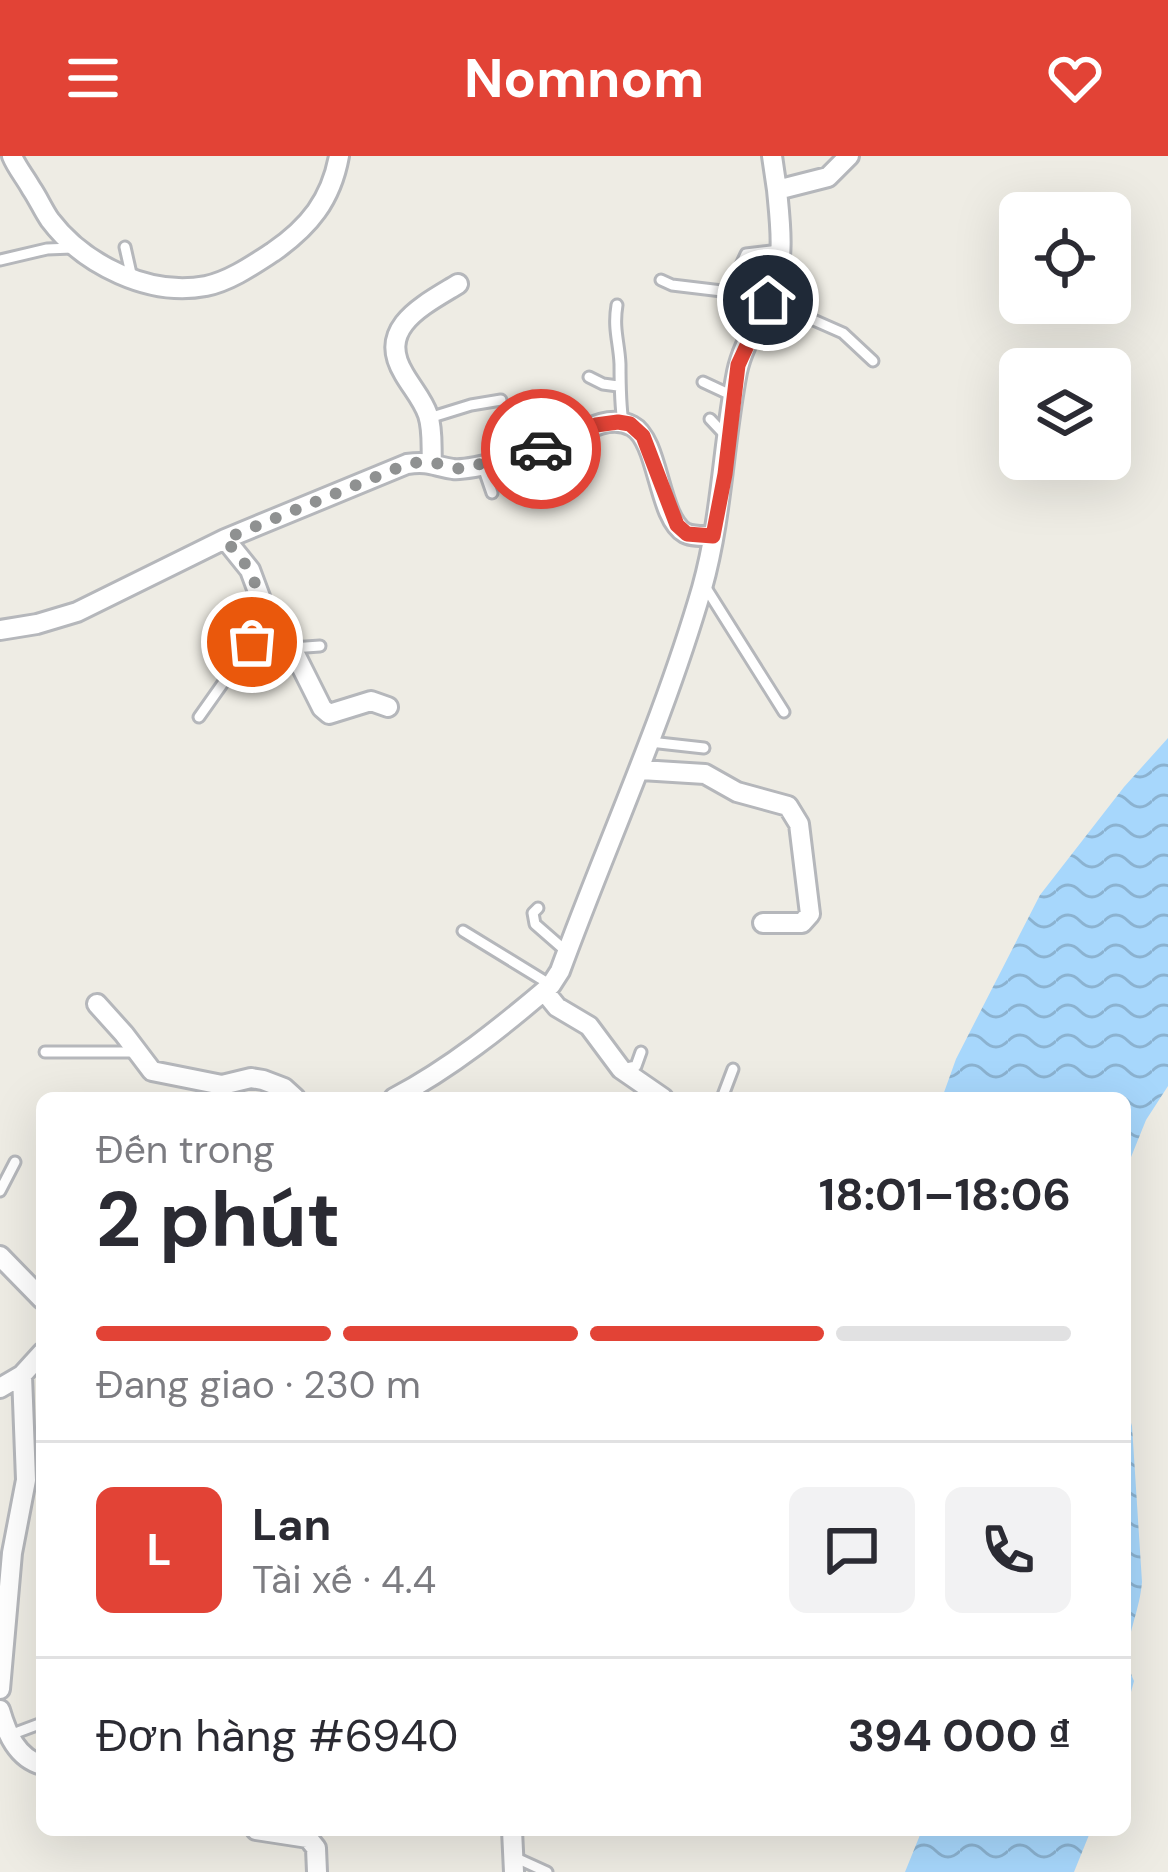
<!DOCTYPE html>
<html lang="vi">
<head>
<meta charset="utf-8">
<style>
	:root { --surface:#fff; --page:#f2f2f3; --text:#2b2b33; --muted:#7c7c81; --line:#e1e1e2; --accent:#e24336 }
	body { margin:0; font-family:"DM Sans",sans-serif; background:var(--page); color:var(--text); height:100vh; display:flex; flex-direction:column; font-size:45px; white-space:nowrap }
	* { box-sizing:border-box; margin:0 }
	p { font-size:39px; color:var(--muted) }
	.icon { flex:none; width:66px; height:66px; fill:none; stroke:currentColor; stroke-width:2; stroke-linecap:round; stroke-linejoin:round }
	.map { position:relative; flex:1; overflow:hidden }
	.details { position:absolute; left:36px; top:936px; width:1095px; height:744px; display:flex; flex-direction:column; background:var(--surface); border-radius:18px; box-shadow:0 12px 48px #0002 }
	.details>* { flex:none }
	.tools { position:absolute; left:999px; top:36px; display:grid; gap:24px }
	.tools a { display:grid; place-items:center; width:132px; height:132px; border-radius:18px; background:var(--surface); box-shadow:0 12px 48px #0002; font-size:60px }
	.pin { position:absolute; display:grid; place-items:center; width:102px; height:102px; color:#fff; margin:-51px; border:6px solid #fff; border-radius:50%; box-shadow:0 3px 12px #0007 }
	.courier { position:absolute; display:grid; place-items:center; width:120px; height:120px; margin:-60px; border:9px solid #e24336; border-radius:50%; background:#fff; color:#222; box-shadow:0 3px 15px #0007 }
	.head em { font-style:normal; font-weight:700 }
	.head div { display:flex; flex-direction:column-reverse }
	.head { display:flex; align-items:center; justify-content:space-between; height:204px; padding:0 60px }
	h1 { font-size:78px; font-weight:700; line-height:90px }
	.bar { display:grid; grid-template-columns:repeat(4,1fr); gap:18px 12px; align-content:center; height:144px; padding:0 60px }
	.bar i { height:15px; border-radius:9px; background:var(--line) }
	.bar .current { background:var(--accent) }
	.bar p { grid-column:span 4 }
	.line { display:flex; align-items:center; gap:30px; padding:0 60px; border-top:3px solid var(--line) }
	.line div { flex:1 }
	.round { display:grid; place-items:center; flex:none; width:126px; height:126px; border-radius:18px; background:var(--page) }
	header { display:flex; justify-content:space-between; align-items:center; height:156px; padding:0 60px; background:var(--accent); color:#fff; font-size:54px; font-weight:700 }
	.map>svg:first-child { display:block }
	.water { fill:url(#water-waves) }
	.lines { fill:none; stroke-linecap:round; stroke-linejoin:round }
	.lane-casing { stroke:#b5b7bb; stroke-width:15 }
	.street-casing { stroke:#b5b7bb; stroke-width:24 }
	.lane { stroke:#fff; stroke-width:9 }
	.street { stroke:#fff; stroke-width:18 }
	.done { stroke:#8f9191; stroke-width:12; stroke-dasharray:0 21.6 }
	.route { stroke:#e24336; stroke-width:15 }
</style>
</head>
<body>
<header><svg class="icon" aria-label="menu" viewBox="0 0 24 24"><path d="M4 6h16M4 12h16M4 18h16"/></svg>Nomnom<svg class="icon" aria-label="heart" viewBox="0 0 24 24"><path d="M12 20l-8-8c-3-5 5-10 8-4 3-6 11-1 8 4z"/></svg></header>
<div class="map">
<svg width="1168" height="1716" viewBox="0 0 1168 1716">
	<defs>
		<pattern id="water-waves" width="16" height="10" patternUnits="userSpaceOnUse" patternTransform="scale(3)"><rect width="16" height="10" fill="#a7d7fc"/><path d="M0 5q4-4 8 0t8 0" fill="none" stroke="#8bb2d0"/></pattern>
	</defs>
	<rect width="100%" height="100%" fill="#eeece4"/>
	<path class="water" d="M1168 582V930L1146 964 1125 1016V942H942L956 903 1040 739 1124 631Z
		M1125 1248 1132 1270 1142 1426C1139 1464 1118 1490 1134 1525L1125 1558Z
		M922 1674H1091L1074 1716H905Z"/>
	<g class="lines">
		<defs>
			<path id="lane" d="M125 91 132 122
				M0 104 47 93 72 92
				M661 124 672 129 722 135 733 127 746 98 780 94
				M768 144 843 177 873 205
				M617 149C613 173 619 186 620 208 620 228 620 247 623 267
				M589 221 603 228 618 230
				M703 226 733 240
				M429 262 471 249 501 244
				M710 263 725 279
				M482 308 492 337
				M706 432 784 556
				M292 492 320 490
				M199 561 252 486 266 457
				M650 586 704 592
				M538 752 533 757 535 768 567 796
				M463 775 551 829
				M45 896H138
				M627 912 636 910 641 896
				M722 942 733 913
				M0 1035 15 1006
				M10 1579 42 1567
				M514 1701 547 1716"/>
			<path id="street" d="M12 0C17 12 25 21 31 32 38 42 43 54 50 64 84 109 150 141 206 130 230 125 253 109 273 96 309 71 331 44 339 0
				M772 0 777 34 828 21 849 0
				M432 306C431 291 433 274 428 259 423 244 412 232 404 218 376 172 422 150 458 128
				M225 383 250 414 266 457 292 492 322 552 329 558 371 545 388 551
				M0 474 37 468 77 456 225 383 407 308C430 305 433 310 453 313 470 315 536 297 553 290 577 280 606 256 632 270 659 284 658 362 685 377 693 381 704 380 713 380
				M641 614 705 618 737 636 788 650 799 668 810 758 802 767H763
				M544 835 557 851 589 870 621 913 663 942
				M97 848 124 878 152 915 222 929 251 922 263 924 284 932 295 942
				M394 942C451 912 503 870 551 829L560 815C607 687 664 563 702 432 722 361 723 288 737 216 743 187 762 161 773 133 785 101 780 66 777 34
				M0 1100 42 1143
				M0 1232 22 1219 42 1197
				M0 1533 12 1397 26 1324 22 1219
				M0 1554C7 1578 17 1602 42 1609
				M256 1674 308 1682 316 1692 317 1716
				M512 1674 514 1716"/>
		</defs>
		<use href="#lane" class="lane-casing"/>
		<use href="#street" class="street-casing"/>
		<use href="#lane" class="lane"/>
		<use href="#street" class="street"/>
	</g>
	<g class="lines">
		<path class="done" d="M252 486 266 457 250 414 225 383 407 308 427 305 460 313 541 293"/>
		<path class="route" d="M541 293 596 269 618 266 630 268 643 280 677 369 687 378 713 380 725 318 738 209 768 144"/>
	</g>
</svg>
<div class="tools">
<a><svg class="icon" aria-label="locate" viewBox="0 0 24 24"><circle cx="12" cy="12" r="6"/><path d="M12 2v4M12 18v4M2 12h4M18 12h4"/></svg></a>
<a><svg class="icon" aria-label="layers" viewBox="0 0 24 24"><path d="M12 4l9 5-9 5-9-5zM3 14l9 5 9-5"/></svg></a>
</div>
<div class="pin" style="left:252px;top:486px;background:#ea580c"><svg class="icon" aria-label="bag" viewBox="0 0 24 24"><path d="M5 8h14l-1 12H6zM9 8a3 3 0 0 1 6 0"/></svg></div>
<div class="pin" style="left:768px;top:144px;background:#1f2937"><svg class="icon" aria-label="home" viewBox="0 0 24 24"><path d="M3 11l9-7 9 7M6 9v11h12V9"/></svg></div>
<div class="courier" style="left:541px;top:293px"><svg class="icon" aria-label="car" viewBox="0 0 24 24"><path d="M5 17H2v-5l4-1 3-4h7l3 4 3 1v5h-3M9 17h6M6 11h13"/><circle cx="7" cy="17" r="2"/><circle cx="17" cy="17" r="2"/></svg></div>
<section class="details">
<div class="head"><div><h1>2 phút</h1><p>Đến trong</p></div><em>18:01–18:06</em></div>
<div class="bar"><i class="current"></i><i class="current"></i><i class="current"></i><i></i><p>Đang giao · 230 m</p></div>
<div class="line" style="height:216px"><b class="round" style="background:var(--accent);color:#fff">L</b><div><b>Lan</b><p>Tài xế · 4.4</p></div><a class="round"><svg class="icon" aria-label="chat" viewBox="0 0 24 24"><path d="M4 5h16v11H9l-5 4z"/></svg></a><a class="round"><svg class="icon" aria-label="phone" viewBox="0 0 24 24"><path d="M5 4h4l2 5-3 2q2 4 5 5l2-3 5 2v4C11 20 4 13 5 4z"/></svg></a></div>
<div class="line" style="height:156px"><div>Đơn hàng #6940</div><b>394 000 ₫</b></div>
</section>
</div>
</body>
</html>
